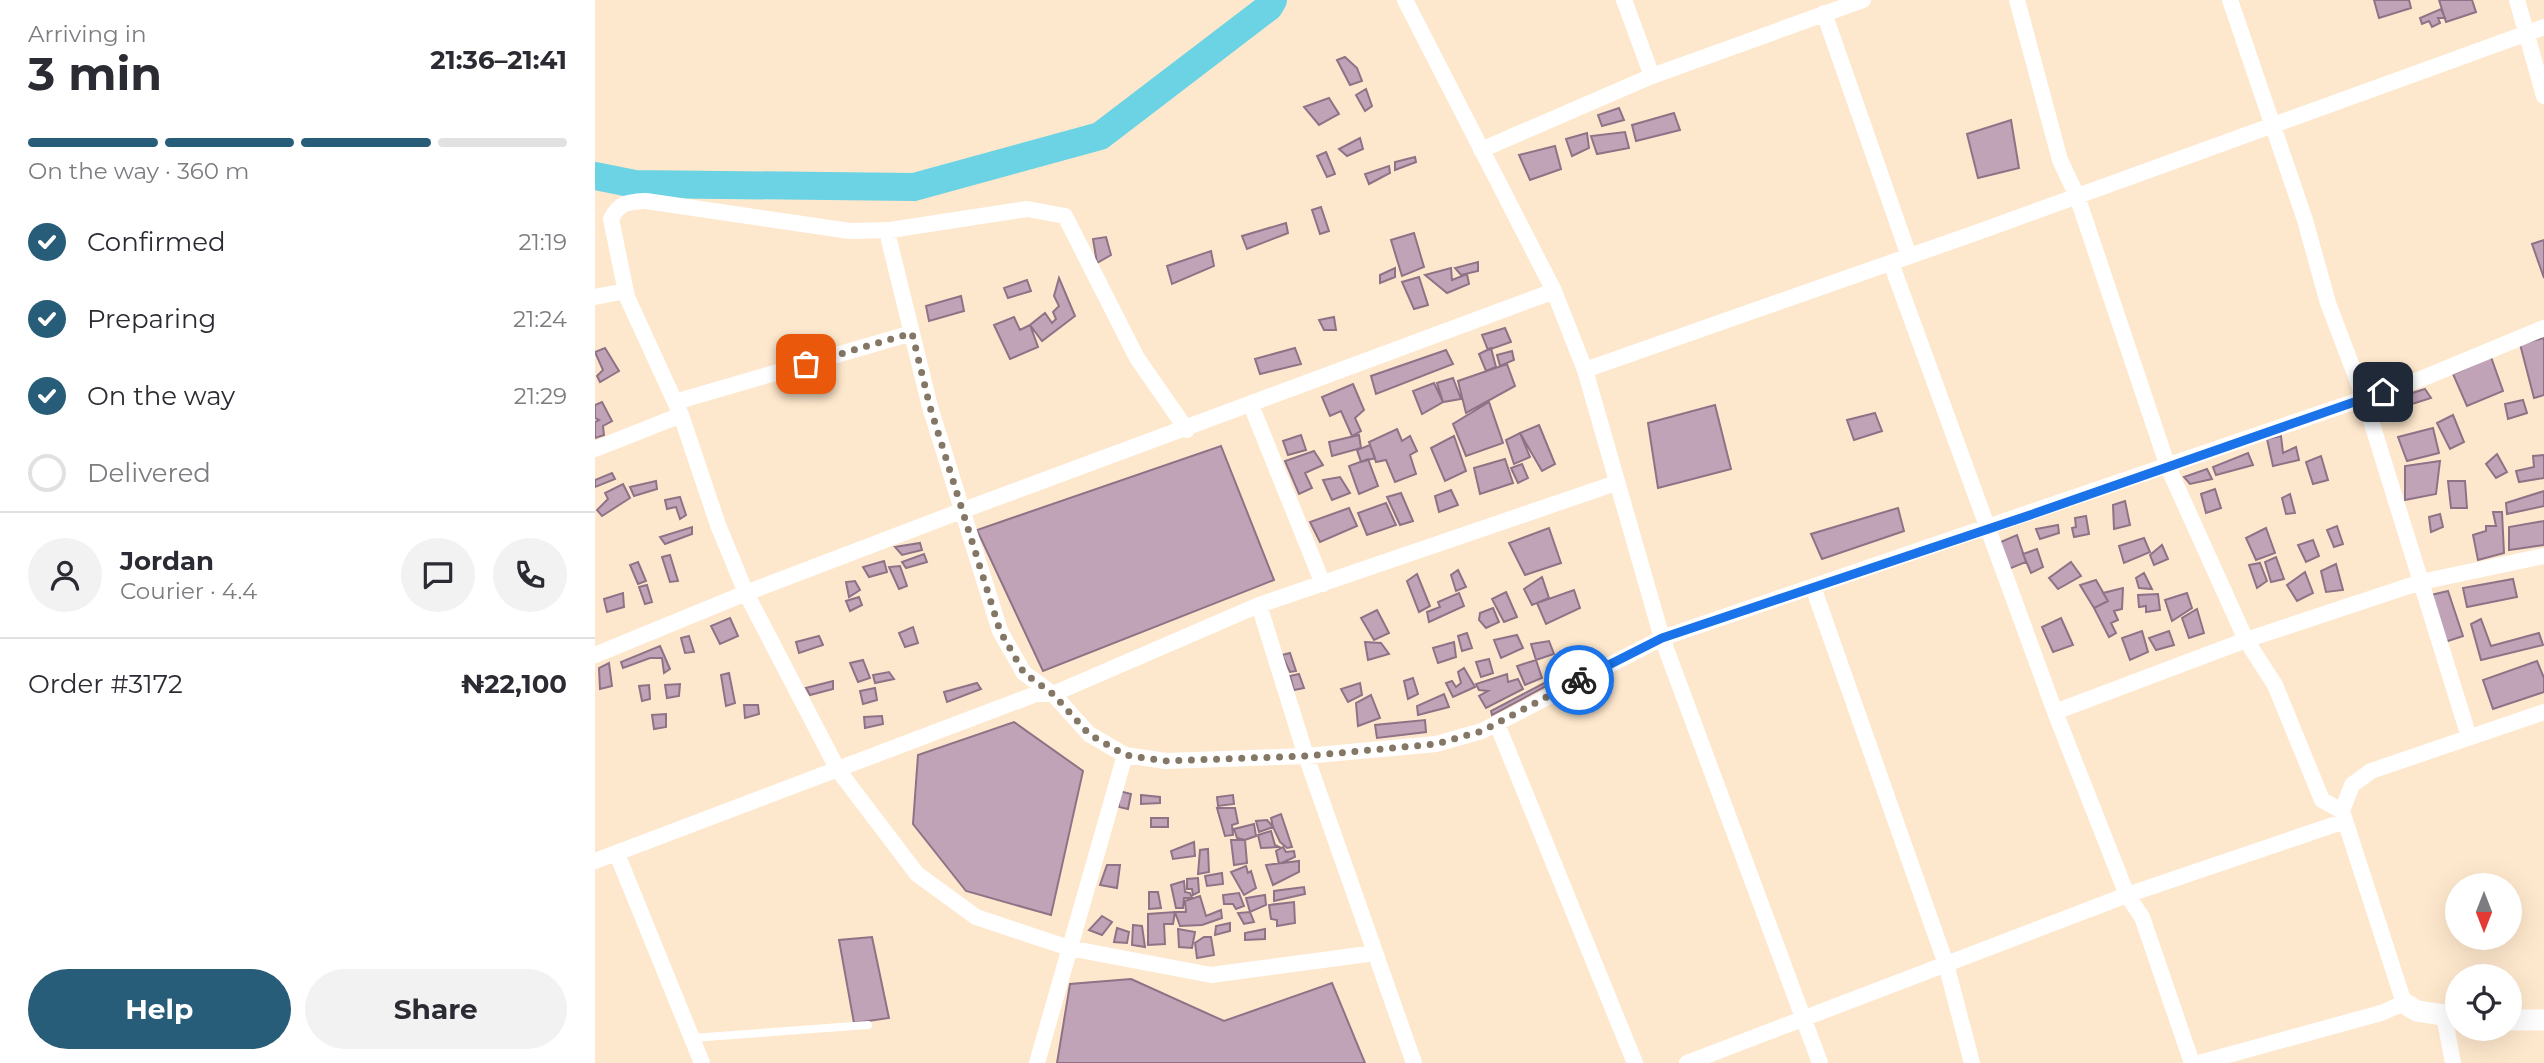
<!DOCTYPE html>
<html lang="en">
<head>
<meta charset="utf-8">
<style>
	:root { --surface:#fff; --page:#f2f2f3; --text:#2b2b33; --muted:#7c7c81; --line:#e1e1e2; --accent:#275d78 }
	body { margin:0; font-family:Montserrat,sans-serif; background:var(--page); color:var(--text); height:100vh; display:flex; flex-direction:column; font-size:26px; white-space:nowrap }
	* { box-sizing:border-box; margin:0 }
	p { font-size:23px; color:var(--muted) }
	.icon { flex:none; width:38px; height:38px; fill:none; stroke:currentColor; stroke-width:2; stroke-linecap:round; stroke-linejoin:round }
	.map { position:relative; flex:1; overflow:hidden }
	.details { display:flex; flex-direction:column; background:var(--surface); width:595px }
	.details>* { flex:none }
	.needle { width:46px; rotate:180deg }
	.tools { position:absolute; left:1850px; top:873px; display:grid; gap:14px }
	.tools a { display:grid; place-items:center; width:77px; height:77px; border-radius:50%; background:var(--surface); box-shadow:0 7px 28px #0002; font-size:35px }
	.pin { position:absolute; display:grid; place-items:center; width:60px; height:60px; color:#fff; margin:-30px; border-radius:14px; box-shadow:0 4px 10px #0006 }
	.courier { position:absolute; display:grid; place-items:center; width:70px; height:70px; margin:-35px; border:5px solid #1a73e8; border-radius:50%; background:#fff; color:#222; box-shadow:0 2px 9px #0007 }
	.summary em { font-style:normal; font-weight:700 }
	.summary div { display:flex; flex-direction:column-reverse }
	.summary { display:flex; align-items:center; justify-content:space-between; height:119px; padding:0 28px }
	h1 { font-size:46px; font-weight:700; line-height:52px }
	.bar { display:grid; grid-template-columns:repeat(4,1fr); gap:10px 7px; align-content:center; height:84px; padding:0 28px }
	.bar i { height:9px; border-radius:5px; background:var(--line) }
	.bar .selected { background:var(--accent) }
	.bar p { grid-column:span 4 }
	.line { display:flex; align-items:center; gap:18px; padding:0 28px; border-top:2px solid var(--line) }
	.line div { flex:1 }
	.round { display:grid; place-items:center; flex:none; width:74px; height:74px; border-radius:37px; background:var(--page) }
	ol { padding:0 28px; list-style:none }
	li { display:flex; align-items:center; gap:21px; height:77px }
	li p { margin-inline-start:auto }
	li .icon { padding:7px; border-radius:50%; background:var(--accent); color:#fff; stroke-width:4 }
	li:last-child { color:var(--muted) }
	li i { width:38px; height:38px; border:4px solid var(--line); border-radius:50% }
	.action { display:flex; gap:14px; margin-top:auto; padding:14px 28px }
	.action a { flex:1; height:80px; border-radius:42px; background:var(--accent); color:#fff; font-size:28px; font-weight:700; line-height:80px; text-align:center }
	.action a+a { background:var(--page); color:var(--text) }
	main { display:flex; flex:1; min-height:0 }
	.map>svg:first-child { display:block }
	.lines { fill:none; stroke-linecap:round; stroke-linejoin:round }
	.river { stroke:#6bd3e3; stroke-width:28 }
	.building { fill:#c0a3b7; stroke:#8e7386; stroke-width:2 }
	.lane { stroke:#fff; stroke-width:8 }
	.street { stroke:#fff; stroke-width:16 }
	.secondary { stroke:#fff; stroke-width:21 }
	.done { stroke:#847766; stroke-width:7; stroke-dasharray:0 12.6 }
	.route { stroke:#1a73e8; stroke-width:9 }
</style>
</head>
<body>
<main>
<section class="details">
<div class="summary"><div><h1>3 min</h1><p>Arriving in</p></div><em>21:36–21:41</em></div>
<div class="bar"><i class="selected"></i><i class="selected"></i><i class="selected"></i><i></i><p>On the way · 360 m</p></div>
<ol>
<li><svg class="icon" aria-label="check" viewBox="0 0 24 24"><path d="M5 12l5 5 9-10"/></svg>Confirmed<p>21:19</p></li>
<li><svg class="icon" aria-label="check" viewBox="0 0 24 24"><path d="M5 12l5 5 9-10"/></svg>Preparing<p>21:24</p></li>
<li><svg class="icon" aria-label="check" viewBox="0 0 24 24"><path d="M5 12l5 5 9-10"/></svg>On the way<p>21:29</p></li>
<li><i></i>Delivered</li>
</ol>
<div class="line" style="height:126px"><a class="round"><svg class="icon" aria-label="person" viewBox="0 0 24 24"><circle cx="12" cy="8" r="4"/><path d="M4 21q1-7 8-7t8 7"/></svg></a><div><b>Jordan</b><p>Courier · 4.4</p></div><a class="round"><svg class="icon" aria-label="chat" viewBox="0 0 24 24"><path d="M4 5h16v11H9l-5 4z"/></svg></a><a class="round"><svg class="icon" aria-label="phone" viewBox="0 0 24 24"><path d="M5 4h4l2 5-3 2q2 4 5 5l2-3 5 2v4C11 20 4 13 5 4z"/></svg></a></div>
<div class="line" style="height:91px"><div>Order #3172</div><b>₦22,100</b></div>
<div class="action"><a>Help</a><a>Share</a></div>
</section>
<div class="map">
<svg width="1949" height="1063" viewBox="0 0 1949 1063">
	<rect width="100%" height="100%" fill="#fee8cd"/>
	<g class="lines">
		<path class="river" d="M0 176 40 184 319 187 505 136 674 7 678 0"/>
	</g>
	<path class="building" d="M1779 0H1814L1816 8 1784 18Z
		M1844 0H1877L1881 12 1851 22Z
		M1846 9 1850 18H1843L1845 23 1837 27 1834 21 1827 24 1825 18Z
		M750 57 762 68 767 81 755 85 742 60Z
		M771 89 777 106 770 111 761 95Z
		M734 98 744 114 724 125 709 107Z
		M1024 108 1029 120 1007 126 1003 115Z
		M1079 113 1085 130 1041 141 1037 125Z
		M1416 120 1424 168 1383 178 1372 134Z
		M1030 132 1034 148 1002 154 996 136Z
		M992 133 994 148 977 156 971 139Z
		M765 138 768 149 752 156 744 149Z
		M960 146 966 169 935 180 924 155Z
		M731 152 740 174 732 177 722 156Z
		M820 157 821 162 800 170V162Z
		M794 166 795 173 774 184 770 174Z
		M726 207 734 231 725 234 717 210Z
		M691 223 693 233 652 249 647 236Z
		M819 233 829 267 807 276 796 240Z
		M511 237 516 255 502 263 498 239Z
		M1949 240V278L1937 244Z
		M616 251 619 266 577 284 572 266Z
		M883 262V271L866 275 860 268Z
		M800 268V277L785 283V275Z
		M856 268 857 280 872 274 874 284 852 293 830 275Z
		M824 277 833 305 819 309 807 282Z
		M464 278 480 316 447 341 435 325 450 313 457 323 461 319 458 312 464 306 459 296Z
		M432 280 436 291 413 298 409 288Z
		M366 296 369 311 334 321 331 306Z
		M419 317 425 330 435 325 443 347 415 359 399 325Z
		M739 317 741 330H729L724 320Z
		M910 328 916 342 893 350 887 335Z
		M1949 338V395L1939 398 1925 344Z
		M10 348 24 371 5 382 2 376 8 370 0 352Z
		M700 348 706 364 665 374 660 359Z
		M896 348 901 367 891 371 884 354Z
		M851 350 858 364 781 394 776 376Z
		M917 351 919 360 905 366 902 355Z
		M1896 357 1908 391 1872 406 1858 374Z
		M912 364 920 386 871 413 863 381Z
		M858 378 866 399 848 402 842 383Z
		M839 383 848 402 827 414 818 391Z
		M758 384 769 410 760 418 766 431 757 436 746 411 735 416 727 397Z
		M1830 389 1836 398 1817 404 1814 394Z
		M1928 400 1932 413 1913 419 1910 404Z
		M7 402 17 421 8 426 9 435 0 438V422L4 420 0 418V405Z
		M894 402 908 443 871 456 858 424Z
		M1120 405 1136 469 1063 488 1053 423Z
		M1280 413 1287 431 1259 440 1252 420Z
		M1858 415 1869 442 1855 449 1842 423Z
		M944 425 960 464 947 471 925 433Z
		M1838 428 1844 453 1812 461 1803 437Z
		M802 429 807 441 815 436 822 451 815 455 821 474 800 482 791 460 781 462 774 442Z
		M925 433 935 457 919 464 911 440Z
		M706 435 711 450 693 455 688 441Z
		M764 435 766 448 737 456 734 442Z
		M859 436 871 471 850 481 836 448Z
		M1686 436 1688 453 1701 447 1704 460 1678 466 1672 439Z
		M775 445 780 458 766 462 762 450Z
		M626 446 679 580 448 671 382 530Z
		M719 451 728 465 710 473 717 488 704 494 690 461Z
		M1653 453 1658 465 1621 475 1618 467Z
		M1902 454 1912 472 1901 478 1891 464Z
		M1949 455V478L1924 482 1921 471 1939 467 1938 456Z
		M1726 456 1733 480 1718 484 1711 462Z
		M773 459 783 486 764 494 754 466Z
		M910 459 918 483 885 494 879 468Z
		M1845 461 1841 494 1810 500V466Z
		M927 464 933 478 923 483 916 468Z
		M1612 469 1617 479 1595 484 1589 477Z
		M17 473 20 479 0 487V480Z
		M745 477 755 493 737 500 728 480Z
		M61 481 62 489 39 496 35 487Z
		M1853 481H1870L1872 508H1856Z
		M28 484 35 498 7 516 2 510 13 499 10 493Z
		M1620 489 1626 508 1611 513 1606 494Z
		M856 490 863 505 844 512 840 496Z
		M1949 491V506L1912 514 1911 503Z
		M806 493 818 521 805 525 792 497Z
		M1695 494 1700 513 1691 514 1687 498Z
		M85 497 91 515 85 519 81 507 72 509 70 500Z
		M1530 501 1535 525 1519 529 1518 505Z
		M791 503 801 525 772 535 763 513Z
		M754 508 762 526 725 542 715 522Z
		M1303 508 1309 531 1227 559 1216 534Z
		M1898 512H1907L1909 553 1883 560 1878 535 1891 531V526H1901Z
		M1845 514 1848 527 1836 532 1834 517Z
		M1491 516 1494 534 1479 537 1477 528 1481 527 1480 518Z
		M1949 521V545L1914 550V527Z
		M1463 525 1464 533 1445 539 1441 529Z
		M1742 526 1748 544 1739 547 1732 530Z
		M97 527V534L70 544 65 537Z
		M954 528 966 563 930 575 914 543Z
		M1671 528 1680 553 1661 560 1651 538Z
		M1422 535 1431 562 1411 570 1401 544Z
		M1549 538 1555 552 1529 563 1524 546Z
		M1718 540 1724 556 1711 562 1703 545Z
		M325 543 327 550 307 555 300 547Z
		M1567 545 1573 559 1559 565 1555 555Z
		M1442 549 1448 567 1436 573 1428 554Z
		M329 554 332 562 311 568 307 562Z
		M75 555 83 581 75 582 67 557Z
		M1681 557 1689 579 1676 582 1670 562Z
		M289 561 292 572 274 577 268 567Z
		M43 562 51 581 43 584 35 565Z
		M1476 562 1486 576 1463 589 1454 578Z
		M1665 563 1672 581 1662 588 1654 565Z
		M1741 564 1748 590 1731 592 1726 571Z
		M305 566 312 586 304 589 294 567Z
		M863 570 871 587 861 591 856 575Z
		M1710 572 1718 593 1702 601 1692 585Z
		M1549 573 1557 589 1544 588 1541 578Z
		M822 574 835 606 824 612 812 581Z
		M947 577 954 598 937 605 929 589Z
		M1918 579 1922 597 1872 607 1868 588Z
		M1501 580 1513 601 1499 608 1485 585Z
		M260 581 265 590 254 597 251 582Z
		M52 585 57 602 50 604 44 587Z
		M1528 588 1527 609 1519 611 1523 620 1516 623 1521 633 1514 637 1499 608 1513 601 1508 593Z
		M979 590 985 608 951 624 942 603Z
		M1853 591 1868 636 1850 642 1836 595Z
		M911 592 922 617 909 622 897 599Z
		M28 593 29 607 12 612 9 599Z
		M864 593 869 606 834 622 832 612 845 607 843 602Z
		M1592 593 1597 608 1577 621 1570 600Z
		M1563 594 1565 610 1551 612V606L1544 607 1543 595Z
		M264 597 267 605 255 611 251 601Z
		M898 608 904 622 891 628 884 620 885 613Z
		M1602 609 1609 633 1594 638 1587 618Z
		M782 610 794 633 779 640 766 618Z
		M135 618 143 636 125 644 116 626Z
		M1466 618 1478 645 1458 652 1447 627Z
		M1886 619 1896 646 1944 633 1948 645 1886 660 1876 624Z
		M318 627 323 643 310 647 304 633Z
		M1547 631 1553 652 1535 660 1527 638Z
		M1574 631 1579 645 1561 650 1554 638Z
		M872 633 877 648 867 651 863 636Z
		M922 635 928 648 906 658 899 640Z
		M94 636 99 652 90 653 86 638Z
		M224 636 228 645 204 653 201 642Z
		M954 641 959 654 941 660 936 644Z
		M770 642 786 643 794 654 773 660Z
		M859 642 861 657 843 663 838 648Z
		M65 646 75 669 69 673 67 658H55L28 668 26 662Z
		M695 653 701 671 695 672 687 655Z
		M894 659 898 673 886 677 881 662Z
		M268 660 275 678 263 682 255 663Z
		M941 660 947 678 930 685 922 666Z
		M1942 661 1949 678V692L1898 709 1888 680Z
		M14 663 17 686 5 689 4 668Z
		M869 668 880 687 858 697 851 683 857 681 861 687 866 683 863 672Z
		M294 672 299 679 280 683 278 675Z
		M134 673 140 703 131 706 126 675Z
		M704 674 709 688 699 690 695 676Z
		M912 674 913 682 923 679 928 689 891 708 884 696 893 691 884 690 881 684Z
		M818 678 823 694 813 699 809 681Z
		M238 681V689L215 695 211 688Z
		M953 681 955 684 897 715 896 711Z
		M382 683 386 689 352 702 349 692Z
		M765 683 767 695 753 702 746 689Z
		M85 684 84 696 72 698 70 685Z
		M54 685 55 699 47 701 44 686Z
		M280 688 282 700 268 704 265 691Z
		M849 694 854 707 823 715 822 706Z
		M776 695 785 718 763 726 761 703Z
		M149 705H163L164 714 150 718Z
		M71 714V727L59 729 57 715Z
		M287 716 288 724 270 728 269 717Z
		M830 720 831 732 782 738 780 725Z
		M419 722 488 771 456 915 371 891 318 824 323 755Z
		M524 791 536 794 533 809 524 807Z
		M546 795 565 797V803L546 804Z
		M638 795 639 804 623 806 622 797Z
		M622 808H640L643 823 637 825 638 835 630 836Z
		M686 814 697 847 692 848 685 842 678 827 676 818Z
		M556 818H573V827H556Z
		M672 820 678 827 664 832 661 821Z
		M659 824 661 836 650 840 642 838 639 829Z
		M676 831 680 845 684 847 666 848 663 835Z
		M636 840H650L652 863 639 865Z
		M599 842 600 856 578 859 576 851Z
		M688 847 691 852 699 851 700 857 684 864 681 851Z
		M613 849 614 872 603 874 605 850Z
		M704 861V872L678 885 671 865Z
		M512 865H525L522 888 505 885Z
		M651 866 653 873 656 871 661 888 649 895 636 872Z
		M627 873 628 884 612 886 610 876Z
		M603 878 604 892 598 895 597 889H592V879Z
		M589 881 590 892 595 893 597 898H589L588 908H581L576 885Z
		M709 887 710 894 679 901V891Z
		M554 892H563L566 908 554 909Z
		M644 893 649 906 641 909 638 904H629L628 895Z
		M670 895 671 905 655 912 651 898Z
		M605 896 611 916 626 910 627 918 607 925 585 926 580 912H591L590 901Z
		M699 902 700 923 682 926V920L676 919 674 905Z
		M580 912 578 924H569L570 944 553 945V914Z
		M655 912 659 922 649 924 643 913Z
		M507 916 517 922 507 935 494 930Z
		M635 923V931L620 935 621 926Z
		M538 925 547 926 550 947 537 945Z
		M522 928 534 932 532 943 519 942Z
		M583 929 600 932 597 948 584 947Z
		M670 929V939L650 940V933Z
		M277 937 294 1018 259 1023 244 940Z
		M609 937H616L619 955 602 958 600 943Z
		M536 979 629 1021 737 983 770 1063H462L475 984Z"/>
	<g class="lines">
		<path class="lane" d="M97 1038 273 1025"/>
		<path class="street" d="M810 0 959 291 990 370 1067 638 1225 1063
			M1029 0 1057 76
			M1422 0 1465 160 1482 196 1573 467 1651 640 1680 685 1727 800 1747 811
			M1635 0 1710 220 1733 303 1769 398 1874 737
			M1922 0 1949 96
			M1229 13 1314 256
			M886 150 1057 76 1268 0
			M295 230 294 240 335 407 405 631 429 673 458 694 494 734 530 755 571 761 711 756 841 744 887 731 1067 638 1826 379 1949 328
			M1296 263 1460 712 1532 895 1547 917 1597 1063
			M0 297 31 291
			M990 370 1386 231 1949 27
			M80 402 317 333
			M656 405 728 584
			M592 430 542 358 470 216 432 209 295 230 255 231 51 201C34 202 24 202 16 219L32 297 86 415 123 525 151 593 243 770 322 874 381 917 474 948 616 975 780 953
			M0 449 86 415
			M1218 587 1351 964 1377 1063
			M664 605 711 756 819 1063
			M0 655 151 593 366 511 959 291
			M1460 712 1651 640 1826 582 1949 556
			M902 724 1040 1063
			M22 854 107 1063
			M0 861 441 694H458L664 605 1021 483
			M1849 1015 1858 1063
			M442 1063 530 755
			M1092 1063 1532 895 1750 821
			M1604 1063 1786 1013 1809 1003 1747 811 1757 785 1776 771 1949 712"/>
		<path class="secondary" d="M1809 1003 1822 1011 1862 1017
			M1914 1020H1949"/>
	</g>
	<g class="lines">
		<path class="done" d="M211 364 317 333 335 407 405 631 429 673 458 694 494 734 530 755 570 761 711 756 841 744 887 731 984 680"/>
		<path class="route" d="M984 680 1067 638 1438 514 1788 392"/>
	</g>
</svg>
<div class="tools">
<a><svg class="needle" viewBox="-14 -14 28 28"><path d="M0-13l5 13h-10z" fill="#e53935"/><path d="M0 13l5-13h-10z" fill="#7c7c81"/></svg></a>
<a><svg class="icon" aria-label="locate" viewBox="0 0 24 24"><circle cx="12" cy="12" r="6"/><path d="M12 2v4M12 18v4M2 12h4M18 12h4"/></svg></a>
</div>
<div class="pin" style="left:211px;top:364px;background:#ea580c"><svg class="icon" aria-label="bag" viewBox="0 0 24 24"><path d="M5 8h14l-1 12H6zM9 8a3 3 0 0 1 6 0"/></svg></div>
<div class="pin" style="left:1788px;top:392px;background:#1f2937"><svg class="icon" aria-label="home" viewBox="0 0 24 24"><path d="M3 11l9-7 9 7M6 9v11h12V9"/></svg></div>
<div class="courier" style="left:984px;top:680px"><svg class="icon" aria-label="bike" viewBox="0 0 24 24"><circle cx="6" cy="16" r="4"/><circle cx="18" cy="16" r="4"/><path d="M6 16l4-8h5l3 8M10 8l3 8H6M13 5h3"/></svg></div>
</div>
</main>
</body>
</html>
